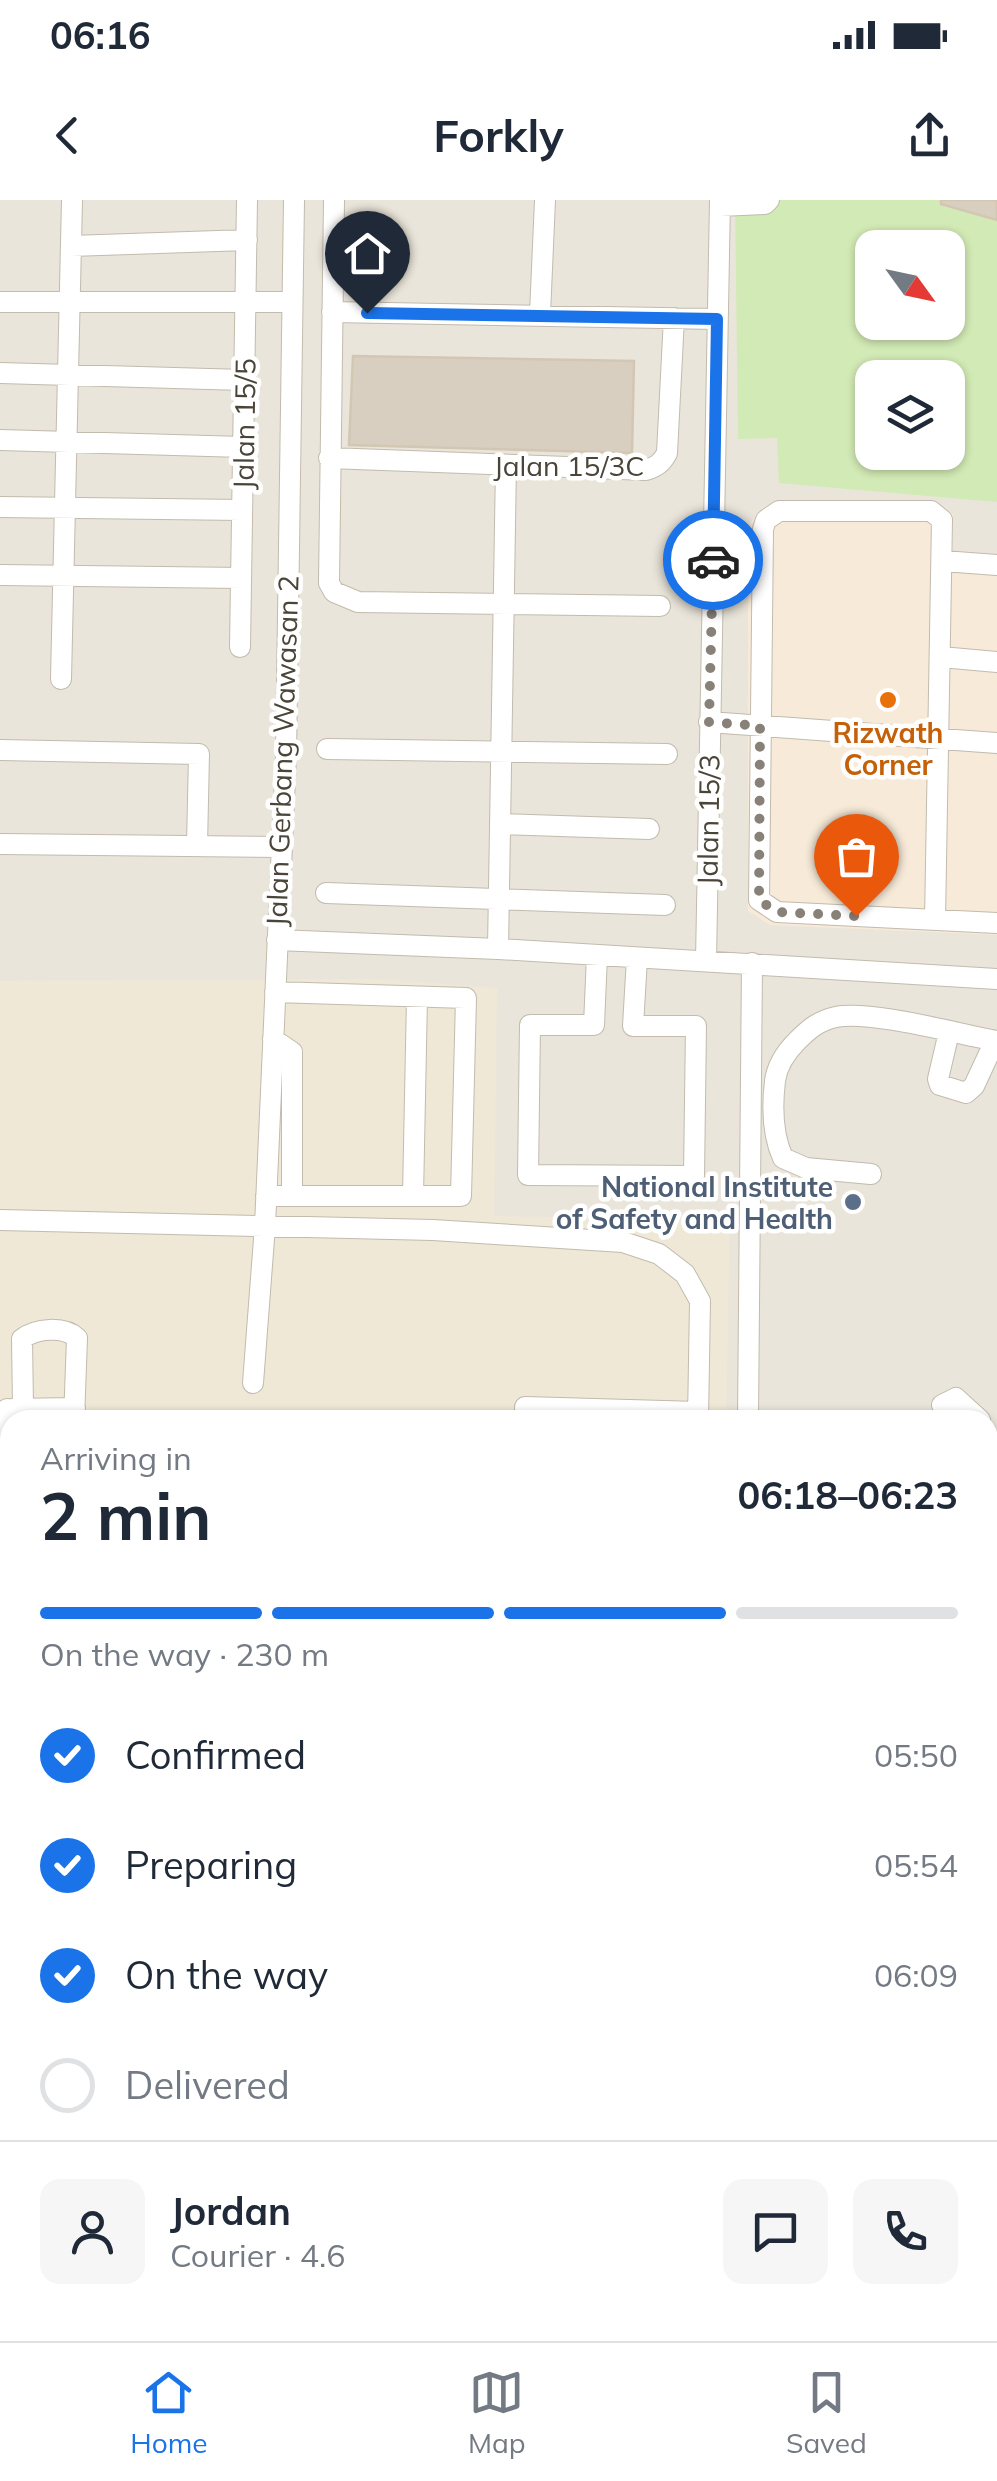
<!DOCTYPE html>
<html lang="en">
<head>
<meta charset="utf-8">
<style>
	:root { --surface:#fff; --page:#f6f6f7; --text:#1f2937; --muted:#747a83; --line:#e0e1e3; --accent:#1a73e8 }
	body { margin:0; font-family:Mulish,sans-serif; background:var(--page); color:var(--text); height:100vh; display:flex; flex-direction:column; font-size:38px; white-space:nowrap }
	* { box-sizing:border-box; margin:0 }
	p { font-size:32px; color:var(--muted) }
	.icon { flex:none; width:55px; height:55px; fill:none; stroke:currentColor; stroke-width:2; stroke-linecap:round; stroke-linejoin:round }
	.map { position:relative; flex:1; overflow:hidden }
	.sheet { position:absolute; left:0px; top:1210px; width:998px; height:932px; display:flex; flex-direction:column; background:var(--surface); border-radius:30px 30px 0 0; box-shadow:0 2px 8px #0004 }
	.sheet>* { flex:none }
	.needle { width:65px; rotate:123deg }
	.controls { position:absolute; left:855px; top:30px; display:grid; gap:20px }
	.controls a { display:grid; place-items:center; width:110px; height:110px; border-radius:20px; background:var(--surface); box-shadow:0 2px 8px #0004; font-size:50px }
	.pin { position:absolute; display:grid; place-items:center; width:85px; height:85px; color:#fff; margin:-102px -42px; border-radius:50% 50% 50% 0; rotate:-45deg; box-shadow:0 0 10px #0007 }
	.pin .icon { rotate:45deg }
	.courier { position:absolute; display:grid; place-items:center; width:100px; height:100px; margin:-50px; border:8px solid #1a73e8; border-radius:50%; background:#fff; color:#222; box-shadow:0 2px 12px #0007 }
	.headline em { font-style:normal; font-weight:700 }
	.headline div { display:flex; flex-direction:column-reverse }
	.headline { display:flex; align-items:center; justify-content:space-between; height:170px; padding:0 40px }
	h1 { font-size:65px; font-weight:700; line-height:75px }
	.bar { display:grid; grid-template-columns:repeat(4,1fr); gap:15px 10px; align-content:center; height:120px; padding:0 40px }
	.bar i { height:12px; border-radius:8px; background:var(--line) }
	.bar .current { background:var(--accent) }
	.bar p { grid-column:span 4 }
	.line { display:flex; align-items:center; gap:25px; padding:0 40px; border-top:2px solid var(--line) }
	.line div { flex:1 }
	.round { display:grid; place-items:center; flex:none; width:105px; height:105px; border-radius:20px; background:var(--page) }
	ol { padding:0 40px; list-style:none }
	li { display:flex; align-items:center; gap:30px; height:110px }
	li p { margin-inline-start:auto }
	li .icon { padding:10px; border-radius:50%; background:var(--accent); color:#fff; stroke-width:4 }
	li:last-child { color:var(--muted) }
	li i { width:55px; height:55px; border:5px solid var(--line); border-radius:50% }
	.status { display:flex; justify-content:space-between; align-items:center; height:70px; padding:0 50px; background:var(--surface); direction:ltr }
	.status svg { height:28px; fill:currentColor }
	header { display:flex; justify-content:space-between; align-items:center; height:130px; padding:0 40px; background:var(--surface); font-size:45px; font-weight:700 }
	.menu { display:flex; justify-content:space-around; align-items:center; height:140px; border-top:2px solid var(--line); background:var(--surface); font-size:28px; color:var(--muted) }
	.menu a { display:grid; justify-items:center; gap:5px }
	.menu .current { color:var(--accent) }
	.map>svg:first-child { display:block }
	.residential { fill:#eae5da; fill-rule:evenodd }
	.commercial { fill:#f7ead8 }
	.education { fill:#efe8d6 }
	.green { fill:#d2eab5; fill-rule:evenodd }
	.building { fill:#d8cfc1; stroke:#d3c7b4; stroke-width:2.5 }
	.lines { fill:none; stroke-linecap:round; stroke-linejoin:round }
	.minor-casing { stroke:#c2bbae; stroke-width:22 }
	.major-casing { stroke:#e6c16a; stroke-width:28 }
	.minor { stroke:#fff; stroke-width:20 }
	.major { stroke:#ffe39c; stroke-width:25 }
	.done { stroke:#878178; stroke-width:10; stroke-dasharray:0 18 }
	.route { stroke:#1a73e8; stroke-width:12 }
	.food-dot { fill:#e8710a; stroke:#fff; stroke-width:4 }
	.service-dot { fill:#5c6f8a; stroke:#fff; stroke-width:4 }
	.labels { text-anchor:middle; dominant-baseline:central; stroke-width:9; stroke-linejoin:round; paint-order:stroke }
	.street-label { font-size:28px; fill:#4b4439; stroke:#fff }
	.food-label { font-size:28px; font-weight:bold; fill:#c56008; stroke:#fff }
	.service-label { font-size:28px; font-weight:bold; fill:#4e5e75; stroke:#fff; text-anchor:end }
</style>
</head>
<body>
<div class="status"><b>06:16</b><svg viewBox="0 0 49 12"><path d="M0 12V9h3v3zM5 12V6h3v6zM10 12V3h3v9zM15 12V0h3v12zM26 1h20v11H26zM47 4h2v5h-2z"/></svg></div>
<header><svg class="icon" aria-label="back" viewBox="0 0 24 24"><path d="M15 5l-7 7 7 7"/></svg>Forkly<svg class="icon" aria-label="share" viewBox="0 0 24 24"><path d="M12 15V3M7 8l5-5 5 5M5 13v7h14v-7"/></svg></header>
<div class="map">
<svg width="997" height="2141" viewBox="0 0 997 2141">
	<rect width="100%" height="100%" fill="#f6f3ec"/>
	<path class="residential" d="M0 0H997V1394L988 1400V1220H10V1542L0 1541ZM872 48H948V122H872ZM872 178H948V252H872Z
		M988 1562 997 1567V2141H0V1815L10 1811V2132H988Z"/>
	<path class="commercial" d="M775 301 930 302 953 314V351L997 354V735L770 725 748 711V324Z"/>
	<path class="education" d="M375 779 497 788 494 1016 730 1020 726 1220H10V1526L0 1525V781Z"/>
	<path class="green" d="M735 0H997V302L779 283 777 238 738 239ZM872 48H948V122H872ZM872 178H948V252H872Z
		M10 2027V2132L41 2133 35 2141H0V2030Z"/>
	<path class="building" d="M941 0H997V20L941 4Z
		M353 156 634 161 632 253 349 245Z"/>
	<g class="lines">
		<defs>
			<path id="minor" d="M334 0 329 383 334 392 358 402 660 406
				M720 6 765 4 769 0
				M71 46 247 40
				M0 102H290
				M332 112 717 119
				M540 114 545 0
				M0 173 244 180
				M0 240 243 247
				M329 258 646 270C656 267 662 263 667 253L674 118
				M0 307 242 310
				M943 361 997 365
				M0 375 241 378
				M240 447 247 0
				M941 457 997 462
				M61 479 72 0
				M709 522 997 543
				M327 549 667 554
				M0 550 199 554 197 646
				M500 624 649 629
				M0 644 282 647
				M326 693 665 705
				M935 720 942 320 931 311H779L766 320 763 329 759 700 777 712 997 723
				M277 740 498 749 997 779
				M498 749 506 265
				M597 755 594 825H530L528 975 694 976 696 826H633L637 758
				M706 761 720 0
				M949 832 938 879 940 885 966 893 974 886 995 841
				M273 839 292 852V996
				M871 974 806 968 783 958C772 934 772 906 775 881 777 866 786 852 797 841 809 829 818 821 836 817 870 810 958 834 997 841
				M266 996H461L466 798 275 792
				M413 996 417 797
				M0 1020 433 1030 623 1042 659 1054 685 1074 700 1101 698 1220
				M253 1183 265 1026 286 555 294 0
				M942 1205 956 1198 980 1220
				M23 1208 22 1139C36 1128 64 1126 77 1138L74 1220
				M7 1209 3 1282 10 1289
				M12 1209 75 1208
				M525 1220V1207L698 1212
				M748 1220 752 763
				M988 1256 997 1289
				M0 1458 10 1464
				M988 1617 997 1625
				M988 1748 997 1752
				M10 1877V1898
				M210 2132 219 2141
				M495 2132 497 2141
				M695 2132 696 2141
				M737 2132 739 2141
				M778 2132 779 2141
				M380 2141 387 2132"/>
			<path id="major" d="M988 1426 997 1420
				M988 1509 997 1515
				M0 1727 10 1724
				M0 1770 10 1767"/>
		</defs>
		<use href="#minor" class="minor-casing"/>
		<use href="#major" class="major-casing"/>
		<use href="#minor" class="minor"/>
		<use href="#major" class="major"/>
	</g>
	<g class="lines">
		<path class="done" d="M713 360 709 522 760 526 759 700 777 712 856 716"/>
		<path class="route" d="M367 113 717 119 713 360"/>
	</g>
	<circle class="food-dot" cx="888" cy="500" r="10"/>
	<circle class="service-dot" cx="853" cy="1002" r="10"/>
	<g class="labels">
		<g class="street-label">
			<text transform="translate(244 224) rotate(-89)">Jalan 15/5</text>
			<text x="569" y="265">Jalan 15/3C</text>
			<text transform="translate(282 551) rotate(-88)">Jalan Gerbang Wawasan 2</text>
			<text transform="translate(708 620) rotate(-89)">Jalan 15/3</text>
		</g>
		<g class="food-label">
			<text x="888" y="532">Rizwath<tspan x="888" dy="32">Corner</tspan></text>
		</g>
		<g class="service-label">
			<text x="833" y="986">National Institute<tspan x="833" dy="32">of Safety and Health</tspan></text>
		</g>
	</g>
</svg>
<div class="controls">
<a><svg class="needle" viewBox="-14 -14 28 28"><path d="M0-13l5 13h-10z" fill="#e53935"/><path d="M0 13l5-13h-10z" fill="#747a83"/></svg></a>
<a><svg class="icon" aria-label="layers" viewBox="0 0 24 24"><path d="M12 4l9 5-9 5-9-5zM3 14l9 5 9-5"/></svg></a>
</div>
<div class="pin" style="left:856px;top:716px;background:#ea580c"><svg class="icon" aria-label="bag" viewBox="0 0 24 24"><path d="M5 8h14l-1 12H6zM9 8a3 3 0 0 1 6 0"/></svg></div>
<div class="pin" style="left:367px;top:113px;background:#1f2937"><svg class="icon" aria-label="home" viewBox="0 0 24 24"><path d="M3 11l9-7 9 7M6 9v11h12V9"/></svg></div>
<div class="courier" style="left:713px;top:360px"><svg class="icon" aria-label="car" viewBox="0 0 24 24"><path d="M5 17H2v-5l4-1 3-4h7l3 4 3 1v5h-3M9 17h6M6 11h13"/><circle cx="7" cy="17" r="2"/><circle cx="17" cy="17" r="2"/></svg></div>
<section class="sheet">
<div class="headline"><div><h1>2 min</h1><p>Arriving in</p></div><em>06:18–06:23</em></div>
<div class="bar"><i class="current"></i><i class="current"></i><i class="current"></i><i></i><p>On the way · 230 m</p></div>
<ol>
<li><svg class="icon" aria-label="check" viewBox="0 0 24 24"><path d="M5 12l5 5 9-10"/></svg>Confirmed<p>05:50</p></li>
<li><svg class="icon" aria-label="check" viewBox="0 0 24 24"><path d="M5 12l5 5 9-10"/></svg>Preparing<p>05:54</p></li>
<li><svg class="icon" aria-label="check" viewBox="0 0 24 24"><path d="M5 12l5 5 9-10"/></svg>On the way<p>06:09</p></li>
<li><i></i>Delivered</li>
</ol>
<div class="line" style="height:180px"><a class="round"><svg class="icon" aria-label="person" viewBox="0 0 24 24"><circle cx="12" cy="8" r="4"/><path d="M4 21q1-7 8-7t8 7"/></svg></a><div><b>Jordan</b><p>Courier · 4.6</p></div><a class="round"><svg class="icon" aria-label="chat" viewBox="0 0 24 24"><path d="M4 5h16v11H9l-5 4z"/></svg></a><a class="round"><svg class="icon" aria-label="phone" viewBox="0 0 24 24"><path d="M5 4h4l2 5-3 2q2 4 5 5l2-3 5 2v4C11 20 4 13 5 4z"/></svg></a></div>
</section>
</div>
<nav class="menu">
<a class="current"><svg class="icon" aria-label="home" viewBox="0 0 24 24"><path d="M3 11l9-7 9 7M6 9v11h12V9"/></svg>Home</a>
<a><svg class="icon" aria-label="map" viewBox="0 0 24 24"><path d="M3 6l6-2 6 2 6-2v14l-6 2-6-2-6 2zM9 4v14M15 6v14"/></svg>Map</a>
<a><svg class="icon" aria-label="saved" viewBox="0 0 24 24"><path d="M7 4h10v16l-5-4-5 4z"/></svg>Saved</a>
</nav>
</body>
</html>
